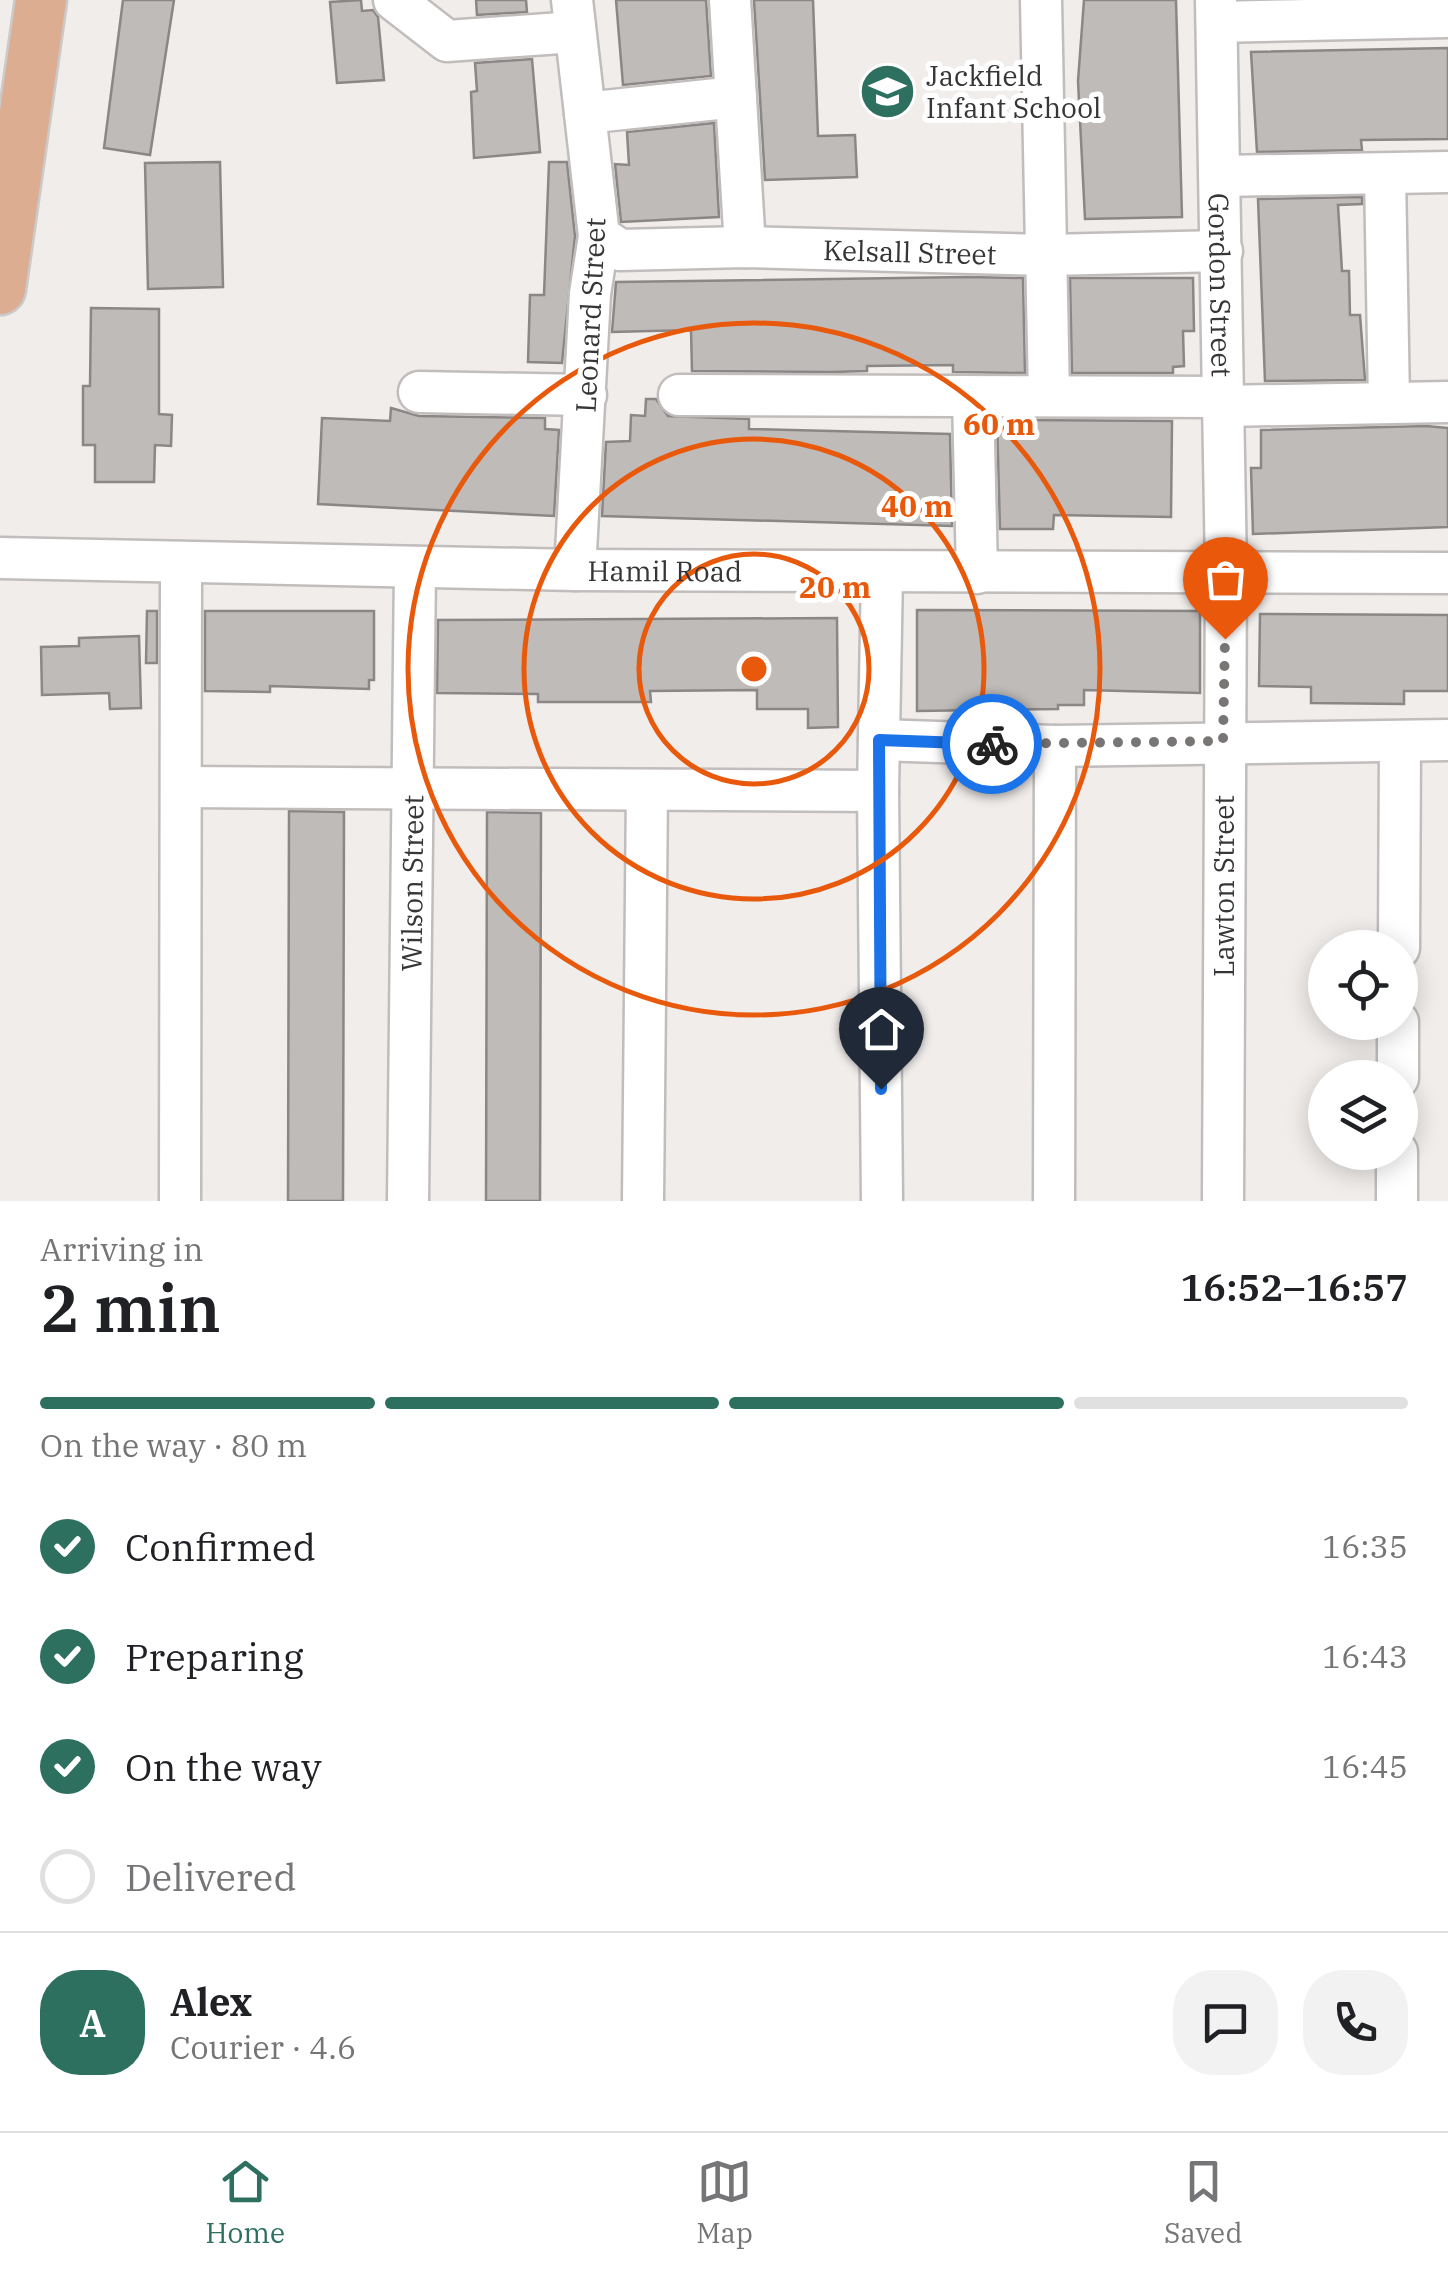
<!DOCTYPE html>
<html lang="en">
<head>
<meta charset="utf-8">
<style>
	:root { --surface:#fff; --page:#f2f2f2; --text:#202124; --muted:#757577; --line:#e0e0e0; --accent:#2d7060 }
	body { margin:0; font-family:"IBM Plex Serif",serif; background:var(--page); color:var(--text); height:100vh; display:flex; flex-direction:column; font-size:38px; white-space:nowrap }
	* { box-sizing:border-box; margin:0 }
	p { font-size:32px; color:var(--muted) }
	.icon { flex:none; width:55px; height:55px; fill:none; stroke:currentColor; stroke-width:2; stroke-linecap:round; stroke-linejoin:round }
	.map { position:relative; height:1201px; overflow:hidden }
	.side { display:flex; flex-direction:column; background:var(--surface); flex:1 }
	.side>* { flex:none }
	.buttons { position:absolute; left:1308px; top:930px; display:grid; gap:20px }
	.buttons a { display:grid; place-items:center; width:110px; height:110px; border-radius:50%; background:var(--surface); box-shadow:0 5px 25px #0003; font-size:50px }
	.pin { position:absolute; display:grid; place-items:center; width:85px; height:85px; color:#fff; margin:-102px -42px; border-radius:50% 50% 50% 0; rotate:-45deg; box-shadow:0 0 10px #0007 }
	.pin .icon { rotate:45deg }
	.courier { position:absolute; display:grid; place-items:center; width:100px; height:100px; margin:-50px; border:8px solid #1a73e8; border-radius:50%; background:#fff; color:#222; box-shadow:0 2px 12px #0007 }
	.head em { font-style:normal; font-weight:600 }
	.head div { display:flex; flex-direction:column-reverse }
	.head { display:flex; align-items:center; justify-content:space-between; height:170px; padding:0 40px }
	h1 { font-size:65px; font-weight:600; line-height:75px }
	.bar { display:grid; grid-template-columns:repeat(4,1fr); gap:15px 10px; align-content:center; height:120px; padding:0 40px }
	.bar i { height:12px; border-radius:8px; background:var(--line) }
	.bar .active { background:var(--accent) }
	.bar p { grid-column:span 4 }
	.line { display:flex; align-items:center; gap:25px; padding:0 40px; border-top:2px solid var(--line) }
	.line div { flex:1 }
	.round { display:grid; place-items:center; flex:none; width:105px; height:105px; border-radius:40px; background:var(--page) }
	ol { padding:0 40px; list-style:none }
	li { display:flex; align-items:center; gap:30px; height:110px }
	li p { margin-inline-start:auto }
	li .icon { padding:10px; border-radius:50%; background:var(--accent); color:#fff; stroke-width:4 }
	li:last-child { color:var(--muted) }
	li i { width:55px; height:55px; border:5px solid var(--line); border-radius:50% }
	.dock { display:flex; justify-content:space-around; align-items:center; height:140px; border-top:2px solid var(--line); background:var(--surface); font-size:28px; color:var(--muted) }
	.dock a { display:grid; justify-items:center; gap:5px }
	.dock .active { color:var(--accent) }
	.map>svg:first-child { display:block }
	.building { fill:#bebbb9; stroke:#8a8786; stroke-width:2.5 }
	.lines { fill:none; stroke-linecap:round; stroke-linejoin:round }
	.minor-casing { stroke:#c1bdbc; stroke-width:45 }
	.major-casing { stroke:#cbcaca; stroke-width:55 }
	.minor { stroke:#fff; stroke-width:40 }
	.major { stroke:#ddad92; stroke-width:50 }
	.done { stroke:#787575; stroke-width:10; stroke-dasharray:0 18 }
	.route { stroke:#1a73e8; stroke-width:12 }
	.ring { fill:none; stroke:#e8590c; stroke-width:5 }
	.labels { text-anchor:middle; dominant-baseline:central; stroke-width:10; stroke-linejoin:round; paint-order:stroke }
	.poi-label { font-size:28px; fill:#373535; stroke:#fff; text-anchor:start }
	.street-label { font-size:28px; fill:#373535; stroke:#fff }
	.centre { fill:#e8590c; stroke:#fff; stroke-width:5 }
	.ring-label { font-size:30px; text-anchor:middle; font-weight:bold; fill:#e8590c; stroke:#fff; stroke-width:10; stroke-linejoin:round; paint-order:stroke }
</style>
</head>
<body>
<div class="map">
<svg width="1448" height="1201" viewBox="0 0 1448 1201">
	<rect width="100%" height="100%" fill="#f0edeb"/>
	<path class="building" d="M123 0H174L150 155 104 148Z
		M361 0 362 11 373 10 378 17 384 80 337 83 330 2Z
		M476 0H526L527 12 477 15Z
		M616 0H706L711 76 623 85Z
		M754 0H813L818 136 855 135 857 177 765 180Z
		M1084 0H1176L1182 217 1085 219 1078 81Z
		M1448 48V139L1361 140 1362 150 1257 152 1251 52Z
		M532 59 540 152 474 158 471 92 477 91 475 63Z
		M714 123 719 217 621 222 615 164 629 165 627 132Z
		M220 162 223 287 148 289 145 163Z
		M549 162H567L575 236 562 363 528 362 530 295H544Z
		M1362 197V204L1338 205 1342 271H1349L1350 315H1360L1365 380 1265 381 1258 199Z
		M968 277 1023 278 1025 373 953 372V365L867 366V371L831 372 692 371 691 330 612 332 616 282Z
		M1070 278H1193L1194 331H1183L1184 366 1173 367V373H1072Z
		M91 308 159 309V414L172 415 171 446 155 445 154 482H95V445H83V386H90Z
		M646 399H656L668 416 749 419V429L950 434 952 526 602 516 606 442 630 441 631 415 645 416Z
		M391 408 419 416 545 418V429L559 430 554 516 318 504 322 418 390 421Z
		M997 420 1172 421 1171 517 1054 515 1053 529H1000Z
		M1426 426 1448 428V527L1253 534 1251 468H1261V430Z
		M917 610 1200 611V693L1084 690V705H1058V709L917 711Z
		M147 611H157V663H146Z
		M205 611H374V680H369V689L270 686V692L205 691Z
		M1260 614 1448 615V691H1404V704L1311 703V687L1259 686Z
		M837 618 838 727 808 728V709H757V690L650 691 651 702H538V694L437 693 438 620Z
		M139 636 141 708 110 709 109 693 42 695 41 647 79 646V638Z
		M289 811 344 812 343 1201H288Z
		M487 812 541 813 540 1201H486Z"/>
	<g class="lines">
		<defs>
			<g id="minor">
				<path d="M394 0 447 41 575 32"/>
				<path d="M572 0 599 236 590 294 575 570"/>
				<path d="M730 0 745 247"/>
				<path d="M1041 0 1049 396"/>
				<path id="s1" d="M1216 0 1226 571 1223 1201"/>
				<path d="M1217 22 1448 17"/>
				<path d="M585 113 736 97"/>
				<path d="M1385 174 1389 403"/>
				<path d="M1221 176 1448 172"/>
				<path id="s2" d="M599 236 620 250 745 247 1048 255 1222 251"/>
				<path d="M419 392 586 395"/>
				<path d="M679 395 1222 397"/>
				<path d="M973 397 977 573"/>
				<path d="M1222 406 1448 402"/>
				<path id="s3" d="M0 558 575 570 1448 573"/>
				<path d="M879 740 1055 746 1448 740"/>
				<path d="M184 787 878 791"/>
				<path d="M1399 948 1400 742"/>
				<path d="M1398 1078V1022"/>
				<path d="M180 1201 181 562"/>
				<path id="s4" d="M408 1201 415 567"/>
				<path d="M643 1201 647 790"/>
				<path d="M882 1201 878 791 882 573"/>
				<path d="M1054 1201 1055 746"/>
				<path d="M1397 1201V1152"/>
			</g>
			<path id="major" d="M0 289 41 0"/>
		</defs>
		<use href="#minor" class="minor-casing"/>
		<use href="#major" class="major-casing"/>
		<use href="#minor" class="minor"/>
		<use href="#major" class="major"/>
	</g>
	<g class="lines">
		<path class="done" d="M992 744 1223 741 1225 639"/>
		<path class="route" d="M881 1089 879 740 992 744"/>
	</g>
	<g class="ring">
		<circle cx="754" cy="669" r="115"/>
		<circle cx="754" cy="669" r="230"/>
		<circle cx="754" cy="669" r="346"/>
	</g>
	<defs>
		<symbol id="school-disc" viewBox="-11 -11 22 22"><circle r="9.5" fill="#2d7060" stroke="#fff"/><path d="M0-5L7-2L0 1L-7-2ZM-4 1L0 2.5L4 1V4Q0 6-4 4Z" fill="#fff"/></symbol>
	</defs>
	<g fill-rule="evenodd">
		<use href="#school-disc" x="856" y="60" width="63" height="63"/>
	</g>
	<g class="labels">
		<g class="poi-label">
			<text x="926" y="75">Jackfield<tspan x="926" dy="32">Infant School</tspan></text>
		</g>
		<g class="street-label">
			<text stroke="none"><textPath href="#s2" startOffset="315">Kelsall Street</textPath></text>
			<text stroke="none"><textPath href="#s1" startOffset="285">Gordon Street</textPath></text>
			<text transform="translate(590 315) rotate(-87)">Leonard Street</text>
			<text stroke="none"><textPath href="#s3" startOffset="665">Hamil Road</textPath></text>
			<text stroke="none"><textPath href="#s4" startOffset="318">Wilson Street</textPath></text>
			<text transform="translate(1223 886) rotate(-90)">Lawton Street</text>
		</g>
	</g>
	<circle cx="754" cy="669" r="15" class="centre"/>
	<g class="ring-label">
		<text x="999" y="435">60 m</text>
		<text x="917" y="517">40 m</text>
		<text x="835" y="598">20 m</text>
	</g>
</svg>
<div class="buttons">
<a><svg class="icon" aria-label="locate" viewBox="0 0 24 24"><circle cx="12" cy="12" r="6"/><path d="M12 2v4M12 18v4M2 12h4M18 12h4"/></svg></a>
<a><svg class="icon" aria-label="layers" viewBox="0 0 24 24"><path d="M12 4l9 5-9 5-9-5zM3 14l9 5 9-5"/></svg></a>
</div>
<div class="pin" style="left:1225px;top:639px;background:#ea580c"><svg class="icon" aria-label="bag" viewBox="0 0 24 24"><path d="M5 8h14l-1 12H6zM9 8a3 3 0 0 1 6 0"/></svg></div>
<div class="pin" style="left:881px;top:1089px;background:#1f2937"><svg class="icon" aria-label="home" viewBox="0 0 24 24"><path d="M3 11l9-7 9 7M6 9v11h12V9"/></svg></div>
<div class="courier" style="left:992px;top:744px"><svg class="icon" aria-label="bike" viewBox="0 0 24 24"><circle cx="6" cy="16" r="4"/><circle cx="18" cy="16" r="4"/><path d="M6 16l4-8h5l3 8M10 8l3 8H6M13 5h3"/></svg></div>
</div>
<section class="side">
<div class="head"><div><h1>2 min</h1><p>Arriving in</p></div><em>16:52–16:57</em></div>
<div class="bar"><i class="active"></i><i class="active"></i><i class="active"></i><i></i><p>On the way · 80 m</p></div>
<ol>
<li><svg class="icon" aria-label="check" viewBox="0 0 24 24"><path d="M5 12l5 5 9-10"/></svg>Confirmed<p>16:35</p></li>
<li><svg class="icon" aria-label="check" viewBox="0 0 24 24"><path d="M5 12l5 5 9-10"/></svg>Preparing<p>16:43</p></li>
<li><svg class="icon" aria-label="check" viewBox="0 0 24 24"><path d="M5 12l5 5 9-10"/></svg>On the way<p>16:45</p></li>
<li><i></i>Delivered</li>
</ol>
<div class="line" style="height:180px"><b class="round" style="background:var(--accent);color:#fff">A</b><div><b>Alex</b><p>Courier · 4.6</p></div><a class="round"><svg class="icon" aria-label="chat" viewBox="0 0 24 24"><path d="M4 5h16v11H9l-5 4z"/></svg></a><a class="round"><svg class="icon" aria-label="phone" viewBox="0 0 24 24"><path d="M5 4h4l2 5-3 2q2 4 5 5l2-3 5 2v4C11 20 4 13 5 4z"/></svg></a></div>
</section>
<nav class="dock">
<a class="active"><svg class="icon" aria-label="home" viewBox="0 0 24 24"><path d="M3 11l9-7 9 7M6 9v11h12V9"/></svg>Home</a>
<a><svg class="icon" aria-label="map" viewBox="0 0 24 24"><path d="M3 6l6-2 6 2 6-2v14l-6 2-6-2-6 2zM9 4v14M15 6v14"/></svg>Map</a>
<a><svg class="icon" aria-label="saved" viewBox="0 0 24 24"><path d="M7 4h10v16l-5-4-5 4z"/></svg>Saved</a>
</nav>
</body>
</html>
